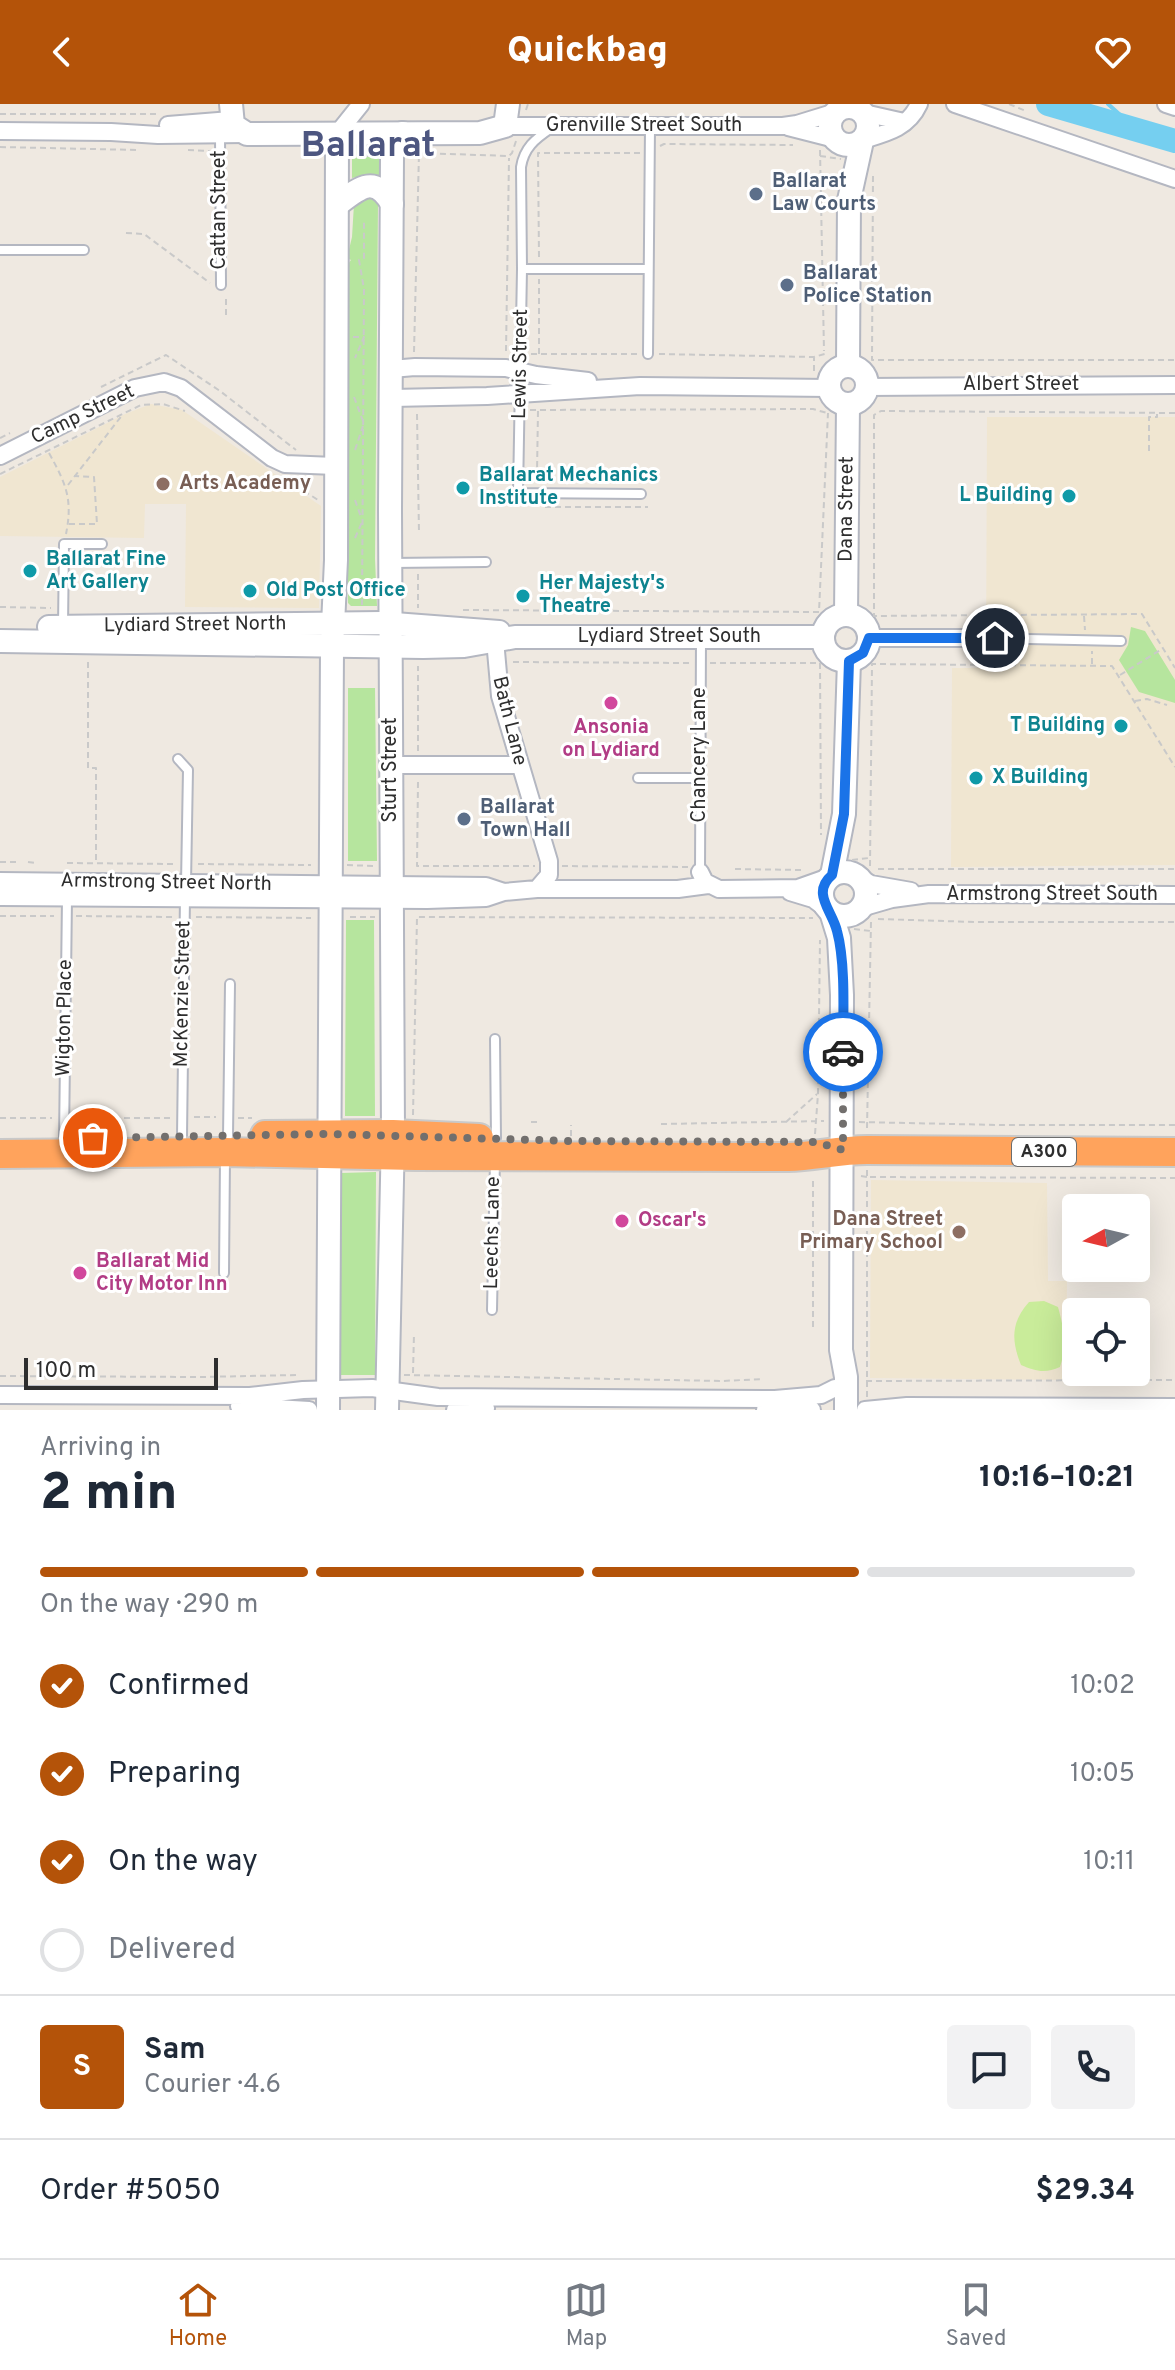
<!DOCTYPE html>
<html lang="en">
<head>
<meta charset="utf-8">
<style>
	:root { --surface:#fff; --page:#f2f2f3; --text:#1f2937; --muted:#747a83; --line:#e0e1e3; --accent:#b45309 }
	body { margin:0; font-family:Overpass,sans-serif; background:var(--page); color:var(--text); height:100vh; display:flex; flex-direction:column; font-size:30px; white-space:nowrap }
	* { box-sizing:border-box; margin:0 }
	p { font-size:26px; color:var(--muted) }
	.icon { flex:none; width:44px; height:44px; fill:none; stroke:currentColor; stroke-width:2; stroke-linecap:round; stroke-linejoin:round }
	.map { position:relative; height:1306px; overflow:hidden }
	.sheet { display:flex; flex-direction:column; background:var(--surface); flex:1 }
	.sheet>* { flex:none }
	.needle { width:52px; rotate:262deg }
	.buttons { position:absolute; left:1062px; top:1090px; display:grid; gap:16px }
	.buttons a { display:grid; place-items:center; width:88px; height:88px; border-radius:8px; background:var(--surface); box-shadow:0 8px 32px #0002; font-size:40px }
	.scale { position:absolute; left:24px; bottom:20px; width:194px; box-sizing:border-box; padding-left:8px; border:4px solid #2e2e2e; border-top:0; font-size:22px; line-height:28px; white-space:nowrap; color:#2e2e2e; -webkit-text-stroke:6px #fff; paint-order:stroke }
	.pin { position:absolute; display:grid; place-items:center; width:68px; height:68px; color:#fff; margin:-34px; border:4px solid #fff; border-radius:50%; box-shadow:0 2px 8px #0007 }
	.courier { position:absolute; display:grid; place-items:center; width:80px; height:80px; margin:-40px; border:6px solid #1a73e8; border-radius:50%; background:#fff; color:#222; box-shadow:0 2px 10px #0007 }
	.headline em { font-style:normal; font-weight:800 }
	.headline div { display:flex; flex-direction:column-reverse }
	.headline { display:flex; align-items:center; justify-content:space-between; height:136px; padding:0 40px }
	h1 { font-size:52px; font-weight:800; line-height:60px }
	.bar { display:grid; grid-template-columns:repeat(4,1fr); gap:12px 8px; align-content:center; height:96px; padding:0 40px }
	.bar i { height:10px; border-radius:6px; background:var(--line) }
	.bar .on { background:var(--accent) }
	.bar p { grid-column:span 4 }
	.line { display:flex; align-items:center; gap:20px; padding:0 40px; border-top:2px solid var(--line) }
	.line div { flex:1 }
	.round { display:grid; place-items:center; flex:none; width:84px; height:84px; border-radius:8px; background:var(--page) }
	ol { padding:0 40px; list-style:none }
	li { display:flex; align-items:center; gap:24px; height:88px }
	li p { margin-inline-start:auto }
	li .icon { padding:8px; border-radius:50%; background:var(--accent); color:#fff; stroke-width:4 }
	li:last-child { color:var(--muted) }
	li i { width:44px; height:44px; border:4px solid var(--line); border-radius:50% }
	header { display:flex; justify-content:space-between; align-items:center; height:104px; padding:0 40px; background:var(--accent); color:#fff; font-size:36px; font-weight:800 }
	.tabs { display:flex; justify-content:space-around; align-items:center; height:112px; border-top:2px solid var(--line); background:var(--surface); font-size:22px; color:var(--muted) }
	.tabs a { display:grid; justify-items:center; gap:4px }
	.tabs .on { color:var(--accent) }
	.map>svg:first-child { display:block }
	.education { fill:#f0e6d1 }
	.green { fill:#b6e59e }
	.pitch { fill:#c9ec9a }
	.lines { fill:none; stroke-linecap:round; stroke-linejoin:round }
	.stream { stroke:#75cff0; stroke-width:4 }
	.river { stroke:#75cff0; stroke-width:24 }
	.lane-casing { stroke:#b4b7c1; stroke-width:12 }
	.street-casing { stroke:#b4b7c1; stroke-width:20 }
	.secondary-casing { stroke:#b4b7c1; stroke-width:26 }
	.highway-casing { stroke:#c9c9c9; stroke-width:32 }
	.path { stroke:#c9c9c9; stroke-width:2; stroke-dasharray:6 4; stroke-linecap:butt }
	.lane { stroke:#fff; stroke-width:8 }
	.street { stroke:#fff; stroke-width:16 }
	.secondary { stroke:#fff; stroke-width:22 }
	.highway { stroke:#ffa35c; stroke-width:28 }
	.done { stroke:#726f6d; stroke-width:8; stroke-dasharray:0 14.4 }
	.route { stroke:#1a73e8; stroke-width:10 }
	.service-dot { fill:#5c6f8a; stroke:#fff; stroke-width:3 }
	.education-dot { fill:#8d6e63; stroke:#fff; stroke-width:3 }
	.culture-dot { fill:#0f9aa8; stroke:#fff; stroke-width:3 }
	.hotel-dot { fill:#d1479c; stroke:#fff; stroke-width:3 }
	.labels { text-anchor:middle; dominant-baseline:central; stroke-width:6; stroke-linejoin:round; paint-order:stroke }
	.shield { fill:#fff; stroke:#6d6d6d; stroke-width:2 }
	.shield-label { font-size:18px; font-weight:bold; fill:#2e2e2e }
	.street-label { font-size:20px; fill:#2e2e2e; stroke:#fff }
	.service-label { font-size:20px; font-weight:bold; fill:#4e5e75; stroke:#fff; text-anchor:start }
	.culture-label { font-size:20px; font-weight:bold; fill:#0d838f; stroke:#fff; text-anchor:start }
	.education-label { font-size:20px; font-weight:bold; fill:#785e54; stroke:#fff; text-anchor:start }
	.hotel-label { font-size:20px; font-weight:bold; fill:#b23c85; stroke:#fff; text-anchor:start }
	.town-label { font-size:36px; font-weight:bold; fill:#4d5680; stroke:#fff }
</style>
</head>
<body>
<header><svg class="icon" aria-label="back" viewBox="0 0 24 24"><path d="M15 5l-7 7 7 7"/></svg>Quickbag<svg class="icon" aria-label="heart" viewBox="0 0 24 24"><path d="M12 20l-8-8c-3-5 5-10 8-4 3-6 11-1 8 4z"/></svg></header>
<div class="map">
<svg width="1175" height="1306" viewBox="0 0 1175 1306">
	<rect width="100%" height="100%" fill="#efe9e1"/>
	<path class="education" d="M151 300 182 306 321 402 319 504 185 503 186 400H145L144 434 0 432V373L125 310Z
		M987 313H1175V761L951 763 952 564H986Z
		M871 1076 1047 1079 1048 1177H1067L1066 1276 870 1274Z"/>
	<path class="green" d="M355 39 380 40 382 44V74L367 71 352 74V46Z
		M368 90 377 96 378 101 375 455 377 502H351L348 499 345 164 351 156 347 154 352 133 354 100Z
		M1131 523 1145 527 1175 576V599L1139 588 1119 556 1128 541Z
		M348 584H375L377 757H348Z
		M346 816H374L375 1012H345Z
		M376 1068 375 1271H341V1069Z"/>
	<path class="pitch" d="M1044 1197 1058 1203C1064 1224 1067 1242 1060 1263 1045 1270 1035 1267 1021 1261 1011 1236 1011 1218 1029 1198Z"/>
	<g class="lines">
		<path class="stream" d="M1108 0 1128 18 1152 30"/>
		<path class="river" d="M1048 0 1175 37"/>
		<defs>
			<path id="lane" d="M550 25C535 35 524 44 521 63L522 165 518 389 641 390
				M220 31 221 181
				M0 146H84
				M522 165H648
				M648 250 650 23
				M391 459 486 458
				M63 522 64 440H102
				M984 534 1121 537
				M178 655 188 666 186 779
				M638 674H699
				M700 768 701 533
				M495 935 496 1034
				M228 1032 230 880
				M182 1033 185 792
				M64 1035 67 794
				M224 1169 225 1053
				M492 1206 495 1056"/>
			<path id="street" d="M955 0 1175 75
				M1166 0 1175 3
				M864 9 904 18
				M168 21 231 16
				M505 22H783L797 20 836 8
				M788 23 835 35
				M0 27 111 28 158 31 246 30
				M337 30 361 0
				M863 36C887 29 908 24 919 0
				M391 265 415 263 506 264 536 271 588 277
				M866 283 1175 281
				M392 294 487 292 640 282 829 284
				M0 352 135 284 164 278 181 284 272 354 285 360 335 362
				M869 534H984
				M495 536 500 592 549 757V771L537 785
				M390 661H520
				M700 768 705 778 719 785 798 784 829 773
				M860 774 871 780 911 787
				M0 777 486 782 504 788
				M790 788 813 795 828 806
				M0 793 427 796 486 794 504 788 537 785H678L708 781
				M861 804 892 795 929 790 1175 791
				M0 1291 250 1292 303 1286 372 1284 438 1293 775 1295 821 1291 835 1284
				M239 1302 309 1306
				M455 1306 486 1304
				M765 1306H812
				M865 1306 907 1302 1175 1303"/>
			<g id="secondary">
				<path d="M231 0 233 21 247 30 480 29 505 22 508 0"/>
				<circle cx="849" cy="22" r="19"/>
				<path d="M337 101C358 85 374 69 392 100"/>
				<path d="M848 262 849 96 862 37"/>
				<circle cx="848" cy="281" r="19"/>
				<path id="s1" d="M846 511 848 300"/>
				<circle cx="846" cy="534" r="23"/>
				<path id="s2" d="M49 523 381 519 499 528"/>
				<path id="s3" d="M0 537 423 543 464 542 515 533H823"/>
				<circle cx="844" cy="790" r="22"/>
				<path d="M832 771 844 710 849 557"/>
				<path d="M831 808 839 834 842 891 841 1246 846 1273V1306"/>
				<path d="M328 1306 332 543 336 456 337 30"/>
				<path d="M387 1306 393 1030 390 406 392 52 393 42 403 29"/>
			</g>
			<path id="highway" d="M265 1031 393 1030 479 1034
				M0 1050 225 1048 415 1052 788 1053C815 1052 840 1046 867 1046L1175 1048"/>
		</defs>
		<use href="#lane" class="lane-casing"/>
		<use href="#street" class="street-casing"/>
		<use href="#secondary" class="secondary-casing"/>
		<use href="#highway" class="highway-casing"/>
		<path class="path" d="M1009 0 1026 7
			M526 6 528 0
			M0 10H159
			M660 42 664 40 793 41
			M0 43 138 46
			M188 46 210 47
			M820 46 824 247
			M356 52H373
			M820 52 841 55
			M873 72 872 256H1175
			M126 129 144 130 210 179
			M539 153 538 49H640
			M226 211V192
			M353 233H364L355 254
			M506 247 509 54
			M414 248 419 49 509 52 512 49 516 37
			M531 250H637
			M539 250V175
			M659 250 814 253 828 249
			M814 267V254
			M101 283 166 251 220 287 296 346
			M354 293 363 317
			M530 306 813 305 827 309
			M538 307 537 368 542 373 550 371
			M1175 309 881 307 874 311V512L1142 510 1175 564
			M417 310 419 429
			M0 334 10 329
			M355 346 363 322
			M1149 347V313H1157V310
			M49 349C66 380 73 395 66 430
			M0 370 141 301 163 300 185 307
			M287 376 318 396
			M68 381 123 310
			M355 396 361 413
			M507 400V391
			M545 403H648
			M69 420H97L94 373 74 372
			M355 434 362 418
			M418 470V504
			M362 501 364 185 359 156 364 154V116
			M0 503 51 504
			M463 506 819 508 828 309
			M1084 512 1085 526
			M88 558V664H96V759
			M513 558 690 559
			M710 559H820L821 731
			M1092 560V547
			M1120 571 1162 545
			M1135 597 1147 595 1167 601
			M418 647V562
			M418 678 417 762H535
			M852 756 869 754
			M0 758H17
			M28 758 35 759
			M67 759 175 760
			M198 760 311 761
			M347 761 373 762
			M562 762 688 763
			M870 762 872 560 1112 562 1175 663
			M735 765 802 766
			M878 765H1175
			M0 812H54
			M76 812 174 813
			M196 813 311 814
			M350 813H375
			M878 815 974 818H1175
			M854 825 871 827
			M413 1011 417 813 813 814
			M194 1013H216
			M0 1014H52
			M74 1014H172
			M238 1014H252
			M531 1018H539
			M786 1018 817 990
			M859 1018 1000 1021H1175
			M661 1020 824 1017
			M867 1024 871 818
			M815 1030 818 990 820 836
			M571 1032V1021
			M867 1066V1073L1175 1074
			M861 1072 867 1073V1293
			M813 1223V1073
			M413 1269 414 1230
			M404 1271 722 1277 763 1275
			M0 1272 201 1273 298 1271
			M866 1277 1175 1276"/>
		<use href="#lane" class="lane"/>
		<use href="#street" class="street"/>
		<use href="#secondary" class="secondary"/>
		<use href="#highway" class="highway"/>
	</g>
	<g class="lines">
		<path class="done" d="M93 1034 330 1030 571 1037 815 1038 843 1046V948"/>
		<path class="route" d="M843 948C843 913 846 860 837 827 832 806 811 789 832 771L844 710 849 557 863 549 869 534H995"/>
	</g>
	<g class="service-dot">
		<circle cx="756" cy="90" r="8"/>
		<circle cx="787" cy="181" r="8"/>
		<circle cx="464" cy="715" r="8"/>
	</g>
	<g class="education-dot">
		<circle cx="163" cy="380" r="8"/>
		<circle cx="959" cy="1128" r="8"/>
	</g>
	<g class="culture-dot">
		<circle cx="463" cy="384" r="8"/>
		<circle cx="1069" cy="392" r="8"/>
		<circle cx="30" cy="467" r="8"/>
		<circle cx="250" cy="487" r="8"/>
		<circle cx="523" cy="492" r="8"/>
		<circle cx="1121" cy="622" r="8"/>
		<circle cx="976" cy="674" r="8"/>
	</g>
	<g class="hotel-dot">
		<circle cx="611" cy="599" r="8"/>
		<circle cx="622" cy="1117" r="8"/>
		<circle cx="80" cy="1169" r="8"/>
	</g>
	<g class="labels">
		<rect class="shield" x="1012" y="1034" width="64" height="28" rx="6"/>
		<g class="shield-label">
			<text x="1044" y="1048">A300</text>
		</g>
		<g class="street-label">
			<text x="644" y="22">Grenville Street South</text>
			<text transform="translate(220 106) rotate(-90)">Cattan Street</text>
			<text transform="translate(521 260) rotate(-89)">Lewis Street</text>
			<text x="1021" y="281">Albert Street</text>
			<text transform="translate(83 311) rotate(-26)">Camp Street</text>
			<text stroke="none"><textPath href="#s1" startOffset="106">Dana Street</textPath></text>
			<text stroke="none"><textPath href="#s2" startOffset="146">Lydiard Street North</textPath></text>
			<text stroke="none"><textPath href="#s3" startOffset="670">Lydiard Street South</textPath></text>
			<text transform="translate(509 617) rotate(76)">Bath Lane</text>
			<text transform="translate(700 651) rotate(-90)">Chancery Lane</text>
			<text transform="translate(391 666) rotate(-90)">Sturt Street</text>
			<text transform="translate(166 779) rotate(1)">Armstrong Street North</text>
			<text x="1052" y="791">Armstrong Street South</text>
			<text transform="translate(183 890) rotate(-89)">McKenzie Street</text>
			<text transform="translate(65 914) rotate(-89)">Wigton Place</text>
			<text transform="translate(493 1129) rotate(-89)">Leechs Lane</text>
		</g>
		<g class="service-label">
			<text x="772" y="78">Ballarat<tspan x="772" dy="23">Law Courts</tspan></text>
			<text x="803" y="170">Ballarat<tspan x="803" dy="23">Police Station</tspan></text>
			<text x="480" y="704">Ballarat<tspan x="480" dy="23">Town Hall</tspan></text>
		</g>
		<g class="culture-label">
			<text x="479" y="372">Ballarat Mechanics<tspan x="479" dy="23">Institute</tspan></text>
			<text x="1053" y="392" text-anchor="end">L Building</text>
			<text x="46" y="456">Ballarat Fine<tspan x="46" dy="23">Art Gallery</tspan></text>
			<text x="539" y="480">Her Majesty's<tspan x="539" dy="23">Theatre</tspan></text>
			<text x="266" y="487">Old Post Office</text>
			<text x="1105" y="622" text-anchor="end">T Building</text>
			<text x="992" y="674">X Building</text>
		</g>
		<g class="education-label">
			<text x="179" y="380">Arts Academy</text>
			<text x="943" y="1116" text-anchor="end">Dana Street<tspan x="943" dy="23">Primary School</tspan></text>
		</g>
		<g class="hotel-label">
			<text x="611" y="624" text-anchor="middle">Ansonia<tspan x="611" dy="23">on Lydiard</tspan></text>
			<text x="638" y="1117">Oscar's</text>
			<text x="96" y="1158">Ballarat Mid<tspan x="96" dy="23">City Motor Inn</tspan></text>
		</g>
		<g class="town-label">
			<text x="368" y="43">Ballarat</text>
		</g>
	</g>
</svg>
<div class="buttons">
<a><svg class="needle" viewBox="-14 -14 28 28"><path d="M0-13l5 13h-10z" fill="#e53935"/><path d="M0 13l5-13h-10z" fill="#747a83"/></svg></a>
<a><svg class="icon" aria-label="locate" viewBox="0 0 24 24"><circle cx="12" cy="12" r="6"/><path d="M12 2v4M12 18v4M2 12h4M18 12h4"/></svg></a>
</div>
<div class="scale">100 m</div>
<div class="pin" style="left:93px;top:1034px;background:#ea580c"><svg class="icon" aria-label="bag" viewBox="0 0 24 24"><path d="M5 8h14l-1 12H6zM9 8a3 3 0 0 1 6 0"/></svg></div>
<div class="pin" style="left:995px;top:534px;background:#1f2937"><svg class="icon" aria-label="home" viewBox="0 0 24 24"><path d="M3 11l9-7 9 7M6 9v11h12V9"/></svg></div>
<div class="courier" style="left:843px;top:948px"><svg class="icon" aria-label="car" viewBox="0 0 24 24"><path d="M5 17H2v-5l4-1 3-4h7l3 4 3 1v5h-3M9 17h6M6 11h13"/><circle cx="7" cy="17" r="2"/><circle cx="17" cy="17" r="2"/></svg></div>
</div>
<section class="sheet">
<div class="headline"><div><h1>2 min</h1><p>Arriving in</p></div><em>10:16–10:21</em></div>
<div class="bar"><i class="on"></i><i class="on"></i><i class="on"></i><i></i><p>On the way · 290 m</p></div>
<ol>
<li><svg class="icon" aria-label="check" viewBox="0 0 24 24"><path d="M5 12l5 5 9-10"/></svg>Confirmed<p>10:02</p></li>
<li><svg class="icon" aria-label="check" viewBox="0 0 24 24"><path d="M5 12l5 5 9-10"/></svg>Preparing<p>10:05</p></li>
<li><svg class="icon" aria-label="check" viewBox="0 0 24 24"><path d="M5 12l5 5 9-10"/></svg>On the way<p>10:11</p></li>
<li><i></i>Delivered</li>
</ol>
<div class="line" style="height:144px"><b class="round" style="background:var(--accent);color:#fff">S</b><div><b>Sam</b><p>Courier · 4.6</p></div><a class="round"><svg class="icon" aria-label="chat" viewBox="0 0 24 24"><path d="M4 5h16v11H9l-5 4z"/></svg></a><a class="round"><svg class="icon" aria-label="phone" viewBox="0 0 24 24"><path d="M5 4h4l2 5-3 2q2 4 5 5l2-3 5 2v4C11 20 4 13 5 4z"/></svg></a></div>
<div class="line" style="height:104px"><div>Order #5050</div><b>$29.34</b></div>
</section>
<nav class="tabs">
<a class="on"><svg class="icon" aria-label="home" viewBox="0 0 24 24"><path d="M3 11l9-7 9 7M6 9v11h12V9"/></svg>Home</a>
<a><svg class="icon" aria-label="map" viewBox="0 0 24 24"><path d="M3 6l6-2 6 2 6-2v14l-6 2-6-2-6 2zM9 4v14M15 6v14"/></svg>Map</a>
<a><svg class="icon" aria-label="saved" viewBox="0 0 24 24"><path d="M7 4h10v16l-5-4-5 4z"/></svg>Saved</a>
</nav>
</body>
</html>
